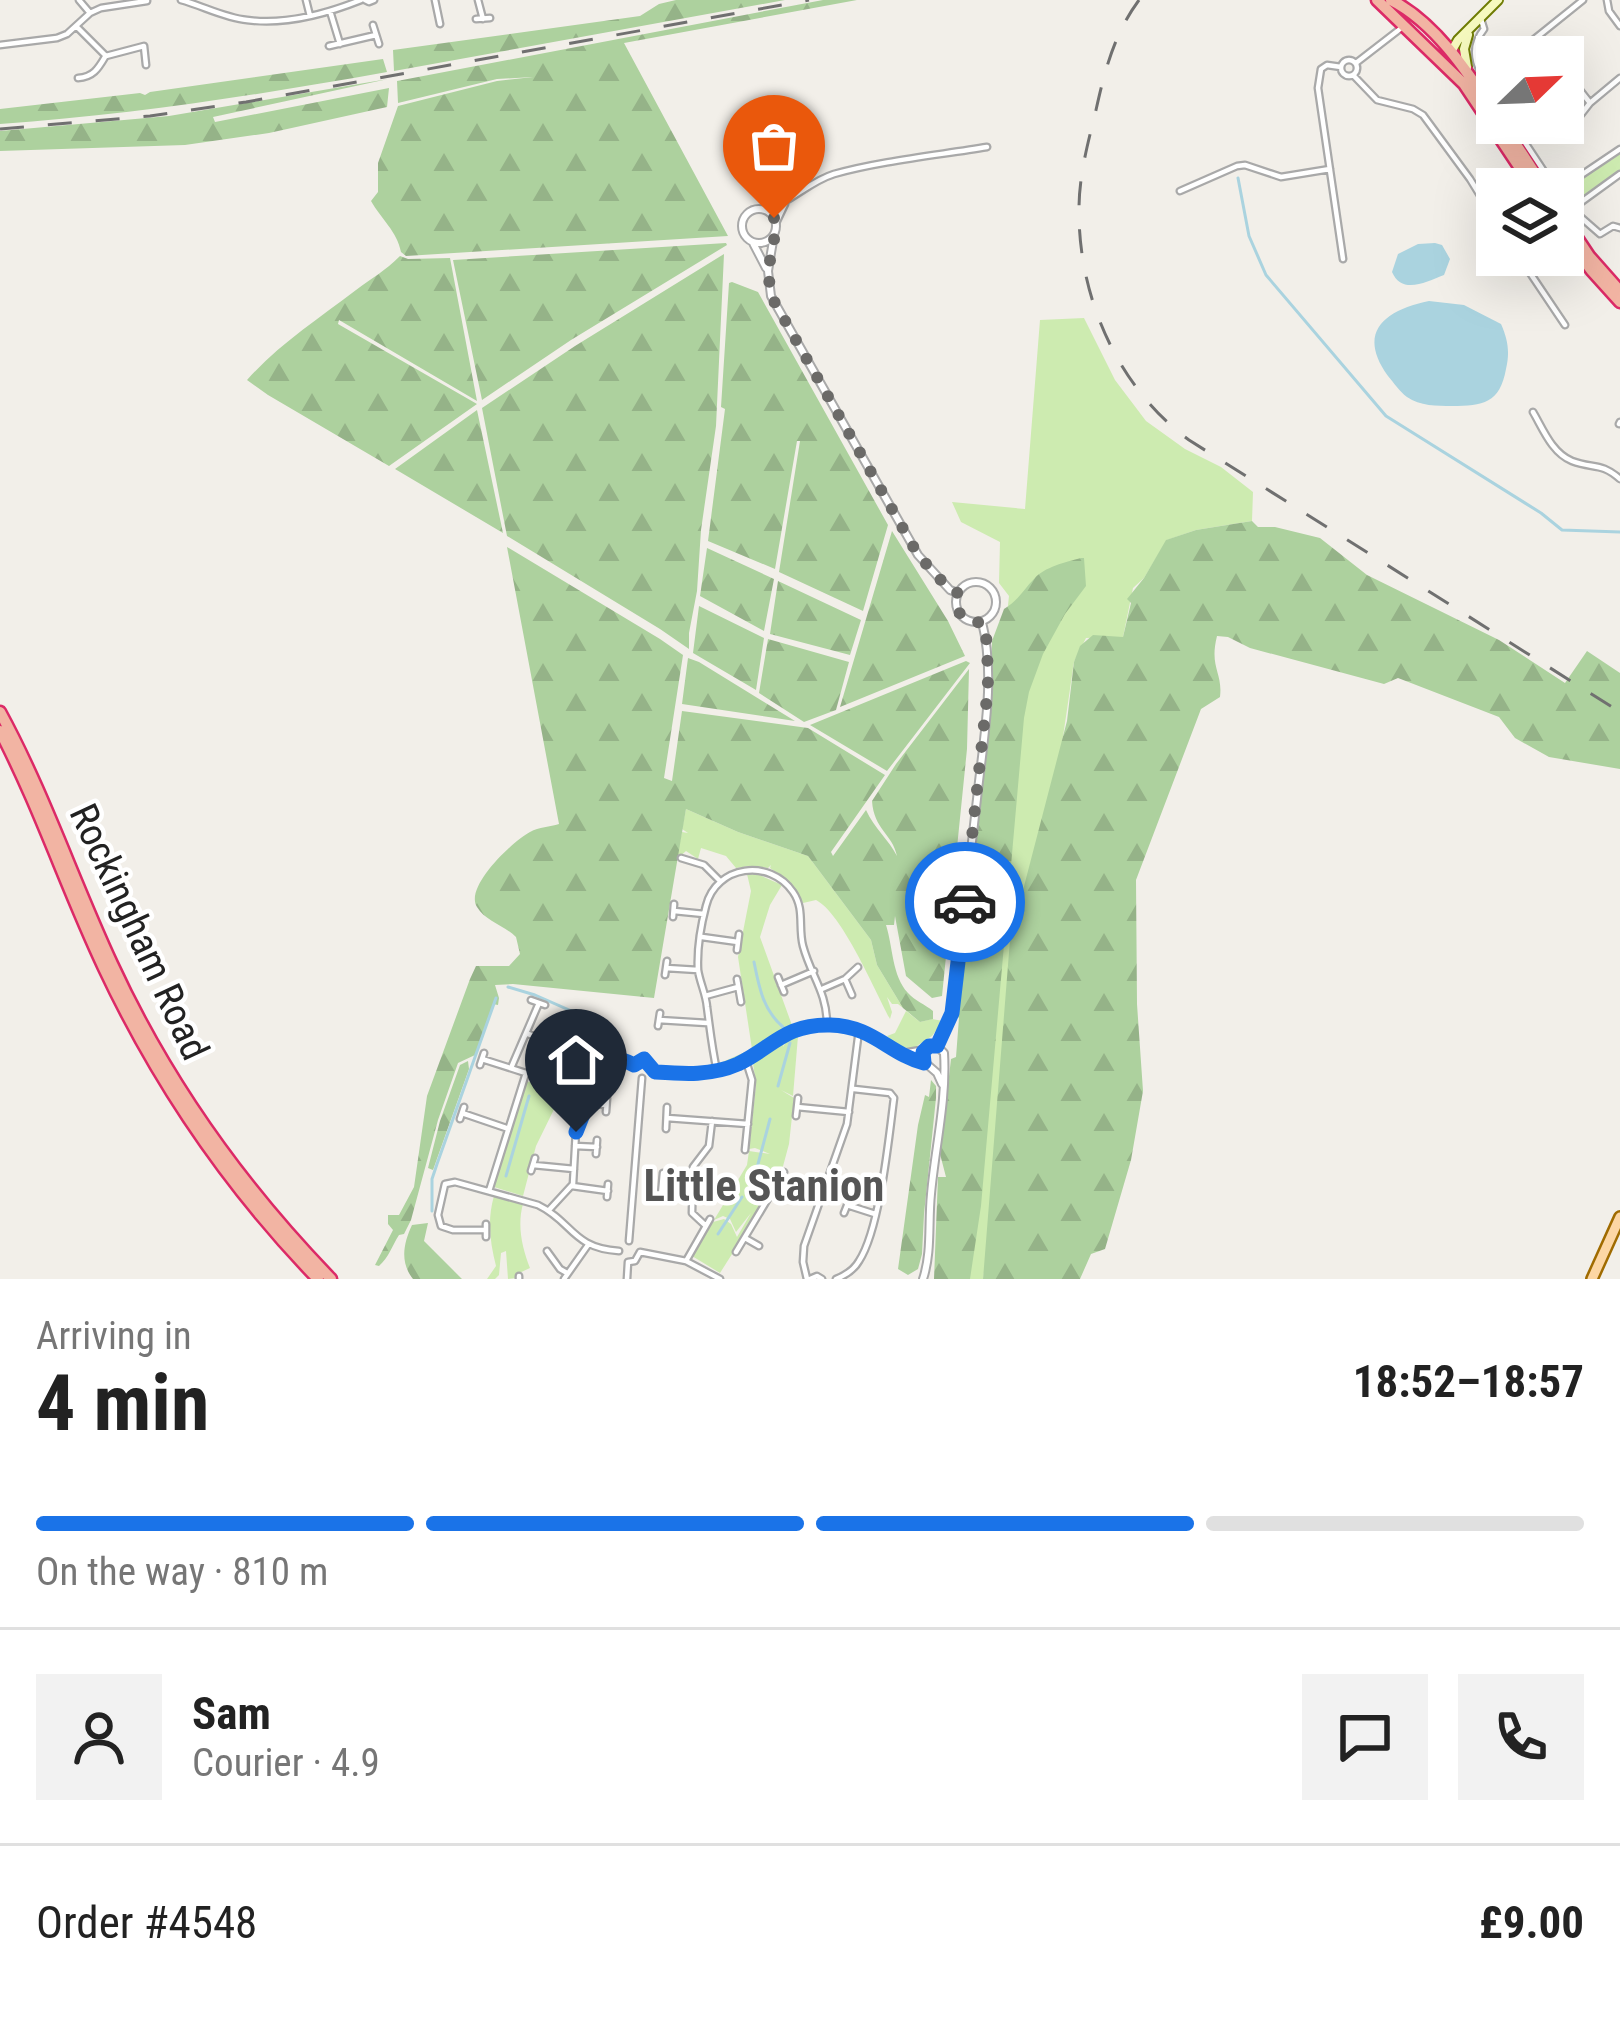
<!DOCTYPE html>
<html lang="en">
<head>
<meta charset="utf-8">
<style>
	:root { --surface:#fff; --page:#f2f2f2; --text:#222; --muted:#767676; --line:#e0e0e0; --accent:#1a73e8 }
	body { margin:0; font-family:"Roboto Condensed",sans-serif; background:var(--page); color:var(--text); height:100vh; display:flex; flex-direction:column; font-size:45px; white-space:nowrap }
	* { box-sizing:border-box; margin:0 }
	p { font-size:39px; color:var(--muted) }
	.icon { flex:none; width:66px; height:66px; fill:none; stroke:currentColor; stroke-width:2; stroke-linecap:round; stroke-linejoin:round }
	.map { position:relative; height:1279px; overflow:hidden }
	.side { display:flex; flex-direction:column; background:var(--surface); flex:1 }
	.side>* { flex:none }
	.needle { width:78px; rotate:67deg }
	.controls { position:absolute; left:1476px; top:36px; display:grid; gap:24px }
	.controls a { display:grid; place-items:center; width:108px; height:108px; border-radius:0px; background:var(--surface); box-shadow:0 12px 48px #0002; font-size:60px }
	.pin { position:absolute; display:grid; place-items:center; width:102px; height:102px; color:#fff; margin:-123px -51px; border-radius:50% 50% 50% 0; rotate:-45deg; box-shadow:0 0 12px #0007 }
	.pin .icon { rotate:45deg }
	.courier { position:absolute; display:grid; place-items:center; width:120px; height:120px; margin:-60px; border:9px solid #1a73e8; border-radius:50%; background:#fff; color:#222; box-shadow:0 3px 15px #0007 }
	.summary em { font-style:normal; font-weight:700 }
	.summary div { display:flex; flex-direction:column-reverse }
	.summary { display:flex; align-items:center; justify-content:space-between; height:204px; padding:0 36px }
	h1 { font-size:78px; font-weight:700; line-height:90px }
	.bar { display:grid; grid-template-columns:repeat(4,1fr); gap:18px 12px; align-content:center; height:144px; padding:0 36px }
	.bar i { height:15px; border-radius:9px; background:var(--line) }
	.bar .active { background:var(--accent) }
	.bar p { grid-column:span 4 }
	.line { display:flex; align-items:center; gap:30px; padding:0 36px; border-top:3px solid var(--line) }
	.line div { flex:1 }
	.round { display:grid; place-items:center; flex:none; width:126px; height:126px; border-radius:0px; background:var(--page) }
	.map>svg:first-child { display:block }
	.grass { fill:#cdebb0 }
	.forest { fill:url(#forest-firs) }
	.water { fill:#aad3df }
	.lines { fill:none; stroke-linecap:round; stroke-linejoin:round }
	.stream { stroke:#aad3df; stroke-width:3 }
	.minor-casing { stroke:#a9a9a9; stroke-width:9 }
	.tertiary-casing { stroke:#a9a9a9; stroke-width:10 }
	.secondary-casing { stroke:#707d05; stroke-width:12 }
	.primary-casing { stroke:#a06b00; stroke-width:14 }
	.trunk-casing { stroke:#dc2a67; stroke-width:15 }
	.minor { stroke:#fff; stroke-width:4.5 }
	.tertiary { stroke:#fff; stroke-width:6 }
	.secondary { stroke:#f7fabf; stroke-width:8 }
	.primary { stroke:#fcd6a4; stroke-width:9 }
	.trunk { stroke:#f2b4a3; stroke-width:10 }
	.rail { stroke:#707070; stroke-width:3; stroke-dasharray:24 24; stroke-linecap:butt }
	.done { stroke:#6b6a68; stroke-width:12; stroke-dasharray:0 21.6 }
	.route { stroke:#1a73e8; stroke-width:15 }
	.labels { text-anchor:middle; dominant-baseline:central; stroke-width:9; stroke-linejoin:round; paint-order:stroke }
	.street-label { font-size:39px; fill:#222; stroke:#fff }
	.quarter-label { font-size:45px; font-weight:bold; fill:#555; stroke:#fff }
</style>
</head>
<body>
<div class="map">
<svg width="1620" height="1279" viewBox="0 0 1620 1279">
	<defs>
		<pattern id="forest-firs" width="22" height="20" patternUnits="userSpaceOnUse" patternTransform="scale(3)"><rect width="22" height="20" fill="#add19e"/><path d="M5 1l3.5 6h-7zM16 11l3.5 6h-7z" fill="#95b388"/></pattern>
	</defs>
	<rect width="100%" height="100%" fill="#f2efe9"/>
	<path class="grass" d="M1620 152V171L1570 208 1573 218 1571 221 1563 205V189H1553L1551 185 1566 188Z
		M1084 318 1115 380 1146 421 1185 449 1221 467 1253 492 1252 521 1196 530 1167 540 1144 578 1133 588 1123 637 1086 638 1074 662 983 1279H940L997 631 1006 623 1009 596 999 583 1000 542 961 522 952 502 1025 509 1040 320Z
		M686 809 738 832 808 856 871 940 877 965 903 1008 898 1004H892L887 997 892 1012 890 1019C875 991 842 913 816 900L803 903 791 883 770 868 771 865 768 868 749 866 736 868 726 856 701 848 698 859 686 851 676 860 682 832 688 833 682 829Z
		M747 874H757L782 885 770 905 760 937 793 1028 734 1062 723 1065 720 1063 752 1049 738 957 751 891Z
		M906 1011 920 1022 932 1019 943 1021 932 1036 912 1049 898 1046 887 1036 895 1033Z
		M798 1036 793 1096 781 1090 794 1098 789 1144 782 1170 779 1169 774 1188 720 1273 692 1256 713 1222 724 1219 731 1224 737 1237 751 1213 736 1232 730 1219 723 1216 714 1220 747 1165 749 1151 770 1154 755 1148 749 1149 756 1085 753 1063 784 1041 783 1047 787 1040Z
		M534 1081 550 1090 543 1099 551 1096 552 1091 561 1095 536 1146 523 1196 494 1187 527 1082Z
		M494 1196 523 1204C517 1225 522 1248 530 1268L517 1274 516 1278 508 1279 506 1251 501 1253 499 1275 495 1279H487L496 1266C490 1242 487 1220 494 1196Z"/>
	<path class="forest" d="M676 0H785L394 71 393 50 640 16 659 4Z
		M823 0H857L624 43 728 236 406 256 401 252C397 231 381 219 371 201L378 192V163L398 106 497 81 533 77 497 79 398 103 397 81Z
		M383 59 387 72C258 95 131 115 0 124V109L140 93 145 95 150 92Z
		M388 79 213 117 215 122 389 88 387 107 269 133 185 145 0 151V131L169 116Z
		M760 166H768L789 178 813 171C804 182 794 193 780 199 758 207 747 189 751 170Z
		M726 243 727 245 571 340 482 400 453 260Z
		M724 254 716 426 701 530 697 591 689 633V649L660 629 507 536 482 408 575 346Z
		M400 256 408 259 450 258 477 401 339 320 338 324 477 404 389 466 268 395 247 380C278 345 318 319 356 290 373 277 384 272 400 256Z
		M732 282 758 292 888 525 863 611 779 572 800 441H797L775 569 708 541 725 409 721 407 729 283Z
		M477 410 503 533 395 469Z
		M1252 521 1258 527H1275L1320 538 1367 575 1499 640 1565 683 1587 651 1620 673V769L1549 757 1515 738 1499 717 1398 678 1384 684 1250 648 1228 637 1217 636C1209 668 1223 672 1220 697L1201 709 1136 880 1137 1004 1143 1091 1131 1160 1105 1249 1091 1254 1080 1279H983L1010 940 1067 721 1074 662 1080 646 1093 635 1123 637 1131 603 1127 599 1144 578 1166 540 1196 530Z
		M892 531 948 621 965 656 840 707Z
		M507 547 660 639 683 655 664 778 672 781 682 711 808 728 885 775 831 852 833 856 866 810C874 828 889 840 897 856 892 833 874 830 872 801L896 764 969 669 967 749 942 996 932 998 906 976 895 916 894 925H886C893 947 892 976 908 993 914 1000 926 1005 933 1011V1019L920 1022 903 1008 877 965 871 940 808 856 738 832 686 809 654 998 513 984 495 985 499 998 498 1005 493 1004 475 1055 458 1063 438 1120 411 1220 404 1234 399 1235C392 1246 389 1257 379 1266L375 1265 393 1230 388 1224V1215H399L414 1187 427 1096 470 979 476 966H509L520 954 516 937C504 925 485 921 477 907 464 887 513 841 530 832 539 827 550 827 559 824Z
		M707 548 774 579 764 631 700 596Z
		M1081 558H1084L1086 586 1065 614 1043 654 1029 692 1024 718 981 1206 970 1279H934L938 1177H946L940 1154 951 1059 956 1057 959 1018 956 1015 990 724 992 641 1004 609C1018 601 1023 590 1034 579 1044 567 1066 562 1081 558Z
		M778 581 861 620 850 655 770 634Z
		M699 606 764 638 756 690 693 653Z
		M768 639 849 662 836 710 804 722 759 693Z
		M688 658 699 662 795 721 682 704Z
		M966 661 970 663 887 771 810 725Z
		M468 1061 469 1069 433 1170 428 1168 440 1121 460 1065Z
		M931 1080 936 1086V1098L924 1214 922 1254 918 1269 908 1275 898 1269 918 1125 925 1095 929 1097Z
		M428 1223 424 1241 462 1279H413C400 1263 403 1244 412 1225Z"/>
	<path class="water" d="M1435 243 1442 245 1450 259 1444 275C1426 282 1402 295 1392 272L1398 254 1418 244Z
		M1429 301 1464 305 1501 324C1508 340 1510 352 1506 369 1500 403 1483 406 1452 406 1437 406 1420 406 1407 397 1400 392 1394 383 1388 376 1356 332 1385 310 1429 301Z"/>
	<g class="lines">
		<path class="stream" d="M1238 178 1249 236 1266 275 1386 416 1541 513 1562 530 1620 532
			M754 962C759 987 763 1010 783 1027
			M508 987 535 995 610 1028
			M778 1086 790 1043
			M506 1176 529 1096
			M754 1179 770 1119
			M432 1211V1179L437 1164 496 998
			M718 1234 742 1197"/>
		<defs>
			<path id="minor" d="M79 0 90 13
				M181 0C203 6 225 18 247 20 284 25 326 14 361 0
				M306 0 310 16
				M365 0 369 2 374 0
				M435 0 440 24
				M478 0 483 19
				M1607 0 1609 11 1620 26
				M330 11 340 44
				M476 19 490 18
				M1481 19 1484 29C1464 54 1482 76 1497 99
				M373 25 379 44
				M77 27 106 56 144 46 146 65
				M0 45 57 38 67 34 90 13 101 8 147 1
				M329 46 376 35
				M1512 57 1583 0
				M1341 68a8 8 0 1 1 16 0a8 8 0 1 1-16 0Z
				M1356 63 1400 29
				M1341 67 1327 65 1321 69 1318 88 1343 259
				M1565 71 1590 103
				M1353 75 1377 100 1413 109 1423 115 1470 179 1497 223
				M78 78C93 77 98 69 105 57
				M1563 110 1570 117H1579L1590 103 1620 78
				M1512 123 1551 182 1565 186 1620 149
				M1180 191 1237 166 1245 165 1281 177 1330 169
				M766 210C792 202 808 182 834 174 880 161 939 155 987 147
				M776 223 785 204
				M1620 228 1613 226 1600 234 1576 213 1580 203 1620 174
				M1518 255 1565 325
				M1533 412C1543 429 1552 453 1572 461 1593 469 1601 462 1620 479
				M1619 424 1620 422
				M681 858 704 865 720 881
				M674 911 704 914
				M673 917 674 904
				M702 937 738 942
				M737 950 739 934
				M666 968 698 970
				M665 975 667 961
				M778 977 784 992
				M737 979 741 1002
				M845 979 852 995
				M781 985 814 971
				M822 989 845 979 858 967
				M705 996 738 987
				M531 1000 545 1005
				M659 1020 707 1023
				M658 1026 660 1013
				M528 1034 569 1048 585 1065
				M903 1053 926 1049
				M482 1059 532 1075 584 1103 606 1105
				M480 1065 484 1053
				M634 1065 643 1059 651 1064 652 1071
				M511 1068 539 1003
				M652 1071C679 1075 709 1076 735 1065 770 1049 786 1025 829 1025 872 1026 889 1054 924 1063
				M717 1071C712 1049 710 1029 707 1007 706 994 700 983 698 970 697 951 701 925 706 906 716 865 770 858 793 892 805 909 798 927 803 946 811 976 827 992 827 1025
				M566 1090C583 1061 600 1048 634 1065
				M797 1107 849 1112
				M606 1112 607 1098
				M462 1113 506 1128
				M796 1116 798 1098
				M667 1118 748 1124
				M460 1119 464 1107
				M666 1129 667 1107
				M575 1146 597 1147
				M745 1150 752 1080 746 1061
				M596 1154 597 1140
				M533 1165 574 1169
				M531 1171 535 1158
				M781 1180 821 1195
				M662 1184 691 1185
				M572 1186 608 1191
				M489 1191 526 1073
				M661 1195 663 1173
				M607 1197 608 1184
				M847 1205 875 1214
				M549 1210 573 1184 576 1131 587 1104
				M844 1213 850 1198
				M706 1226 692 1213 693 1167 709 1146 712 1121
				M486 1230H453L441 1226 438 1215 445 1184 455 1182 538 1205C573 1222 572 1248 619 1251
				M486 1237V1224
				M745 1238 759 1246
				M629 1241 642 1078
				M547 1251 560 1269 567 1273
				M640 1252 686 1261 720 1279
				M736 1252 784 1172
				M686 1261 710 1219
				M628 1262 635 1261 640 1252
				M519 1279V1276
				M564 1279 588 1245
				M627 1279 628 1262
				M807 1279 803 1262 804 1246 847 1124 859 1030
				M810 1279 817 1276 822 1279
				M836 1279C846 1275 854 1270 859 1261 880 1229 889 1137 894 1098L890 1093 854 1089"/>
			<path id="tertiary" d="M742 226a17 17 0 1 1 34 0a17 17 0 1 1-34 0Z
				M774 235 768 271 771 296 918 555 950 590 958 593
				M753 243 766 268
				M956 602a20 20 0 1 1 40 0a20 20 0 1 1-40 0Z
				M937 1046 948 1023 953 1003C961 935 969 867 977 799 983 741 996 678 982 622
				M937 1046 926 1049 922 1060 937 1073 942 1084
				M923 1279C932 1252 928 1223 931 1194 935 1148 947 1100 944 1053L937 1046"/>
			<path id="secondary" d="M1451 52 1458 40 1498 0
				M1467 67 1464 49 1468 35"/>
			<path id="primary" d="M1592 1279 1620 1217"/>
			<path id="trunk" d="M1377 0 1464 84 1534 189
				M1391 0C1436 23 1469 74 1497 116
				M1502 123 1545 189
				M1563 217 1589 256 1620 291
				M1563 232 1592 271 1620 302
				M0 712C44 793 73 880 112 964 166 1081 241 1186 331 1279
				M0 731C40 808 67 890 104 968 158 1083 230 1188 318 1279"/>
		</defs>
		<use href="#minor" class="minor-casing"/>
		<use href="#tertiary" class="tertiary-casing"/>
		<use href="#secondary" class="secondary-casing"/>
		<use href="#primary" class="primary-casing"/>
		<use href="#trunk" class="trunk-casing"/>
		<use href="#minor" class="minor"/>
		<use href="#tertiary" class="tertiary"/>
		<use href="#secondary" class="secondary"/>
		<use href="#primary" class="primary"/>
		<use href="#trunk" class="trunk"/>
		<path class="rail" d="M1139 0C1114 34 1105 70 1096 110 1088 143 1079 175 1079 209 1078 297 1118 388 1189 440L1620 712
			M0 129 150 116 246 102 809 0"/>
	</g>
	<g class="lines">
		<path class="done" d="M774 218 776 229 768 271 771 296 918 555 950 590 958 593C953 611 963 624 982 622L987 642 988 687 965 902"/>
		<path class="route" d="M576 1132 587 1104 565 1093C582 1062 598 1047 634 1065L644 1059 655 1072C684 1074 711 1076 738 1064 773 1047 785 1024 830 1025 873 1026 889 1054 924 1063L923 1052 929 1046H937L952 1013 965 902"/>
	</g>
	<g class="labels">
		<g class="street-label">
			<text transform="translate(139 932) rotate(65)">Rockingham Road</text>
		</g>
		<g class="quarter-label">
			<text x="764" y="1185">Little Stanion</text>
		</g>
	</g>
</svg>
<div class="controls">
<a><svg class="needle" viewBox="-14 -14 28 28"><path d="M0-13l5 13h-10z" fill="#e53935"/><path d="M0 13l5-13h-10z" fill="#767676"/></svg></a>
<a><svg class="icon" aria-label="layers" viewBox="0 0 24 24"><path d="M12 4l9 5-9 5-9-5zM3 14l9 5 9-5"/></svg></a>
</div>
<div class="pin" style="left:774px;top:218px;background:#ea580c"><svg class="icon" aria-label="bag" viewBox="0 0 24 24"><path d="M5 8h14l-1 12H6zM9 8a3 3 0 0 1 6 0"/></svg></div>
<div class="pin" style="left:576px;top:1132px;background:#1f2937"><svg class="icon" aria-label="home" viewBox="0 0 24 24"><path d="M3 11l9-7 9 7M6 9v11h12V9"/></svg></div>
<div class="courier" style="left:965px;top:902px"><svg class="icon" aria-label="car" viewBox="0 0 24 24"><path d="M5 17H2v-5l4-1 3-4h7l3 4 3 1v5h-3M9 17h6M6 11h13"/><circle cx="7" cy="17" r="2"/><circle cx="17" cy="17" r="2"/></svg></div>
</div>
<section class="side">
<div class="summary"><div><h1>4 min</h1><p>Arriving in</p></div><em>18:52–18:57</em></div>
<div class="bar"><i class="active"></i><i class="active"></i><i class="active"></i><i></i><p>On the way · 810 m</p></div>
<div class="line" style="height:216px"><a class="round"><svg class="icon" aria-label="person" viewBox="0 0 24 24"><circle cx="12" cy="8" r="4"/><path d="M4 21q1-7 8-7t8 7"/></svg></a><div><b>Sam</b><p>Courier · 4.9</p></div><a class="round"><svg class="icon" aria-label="chat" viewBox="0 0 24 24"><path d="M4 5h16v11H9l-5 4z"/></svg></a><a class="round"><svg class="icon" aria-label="phone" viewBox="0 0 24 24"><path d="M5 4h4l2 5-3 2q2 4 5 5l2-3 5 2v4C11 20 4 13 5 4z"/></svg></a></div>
<div class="line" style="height:156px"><div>Order #4548</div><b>£9.00</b></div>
</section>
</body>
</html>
